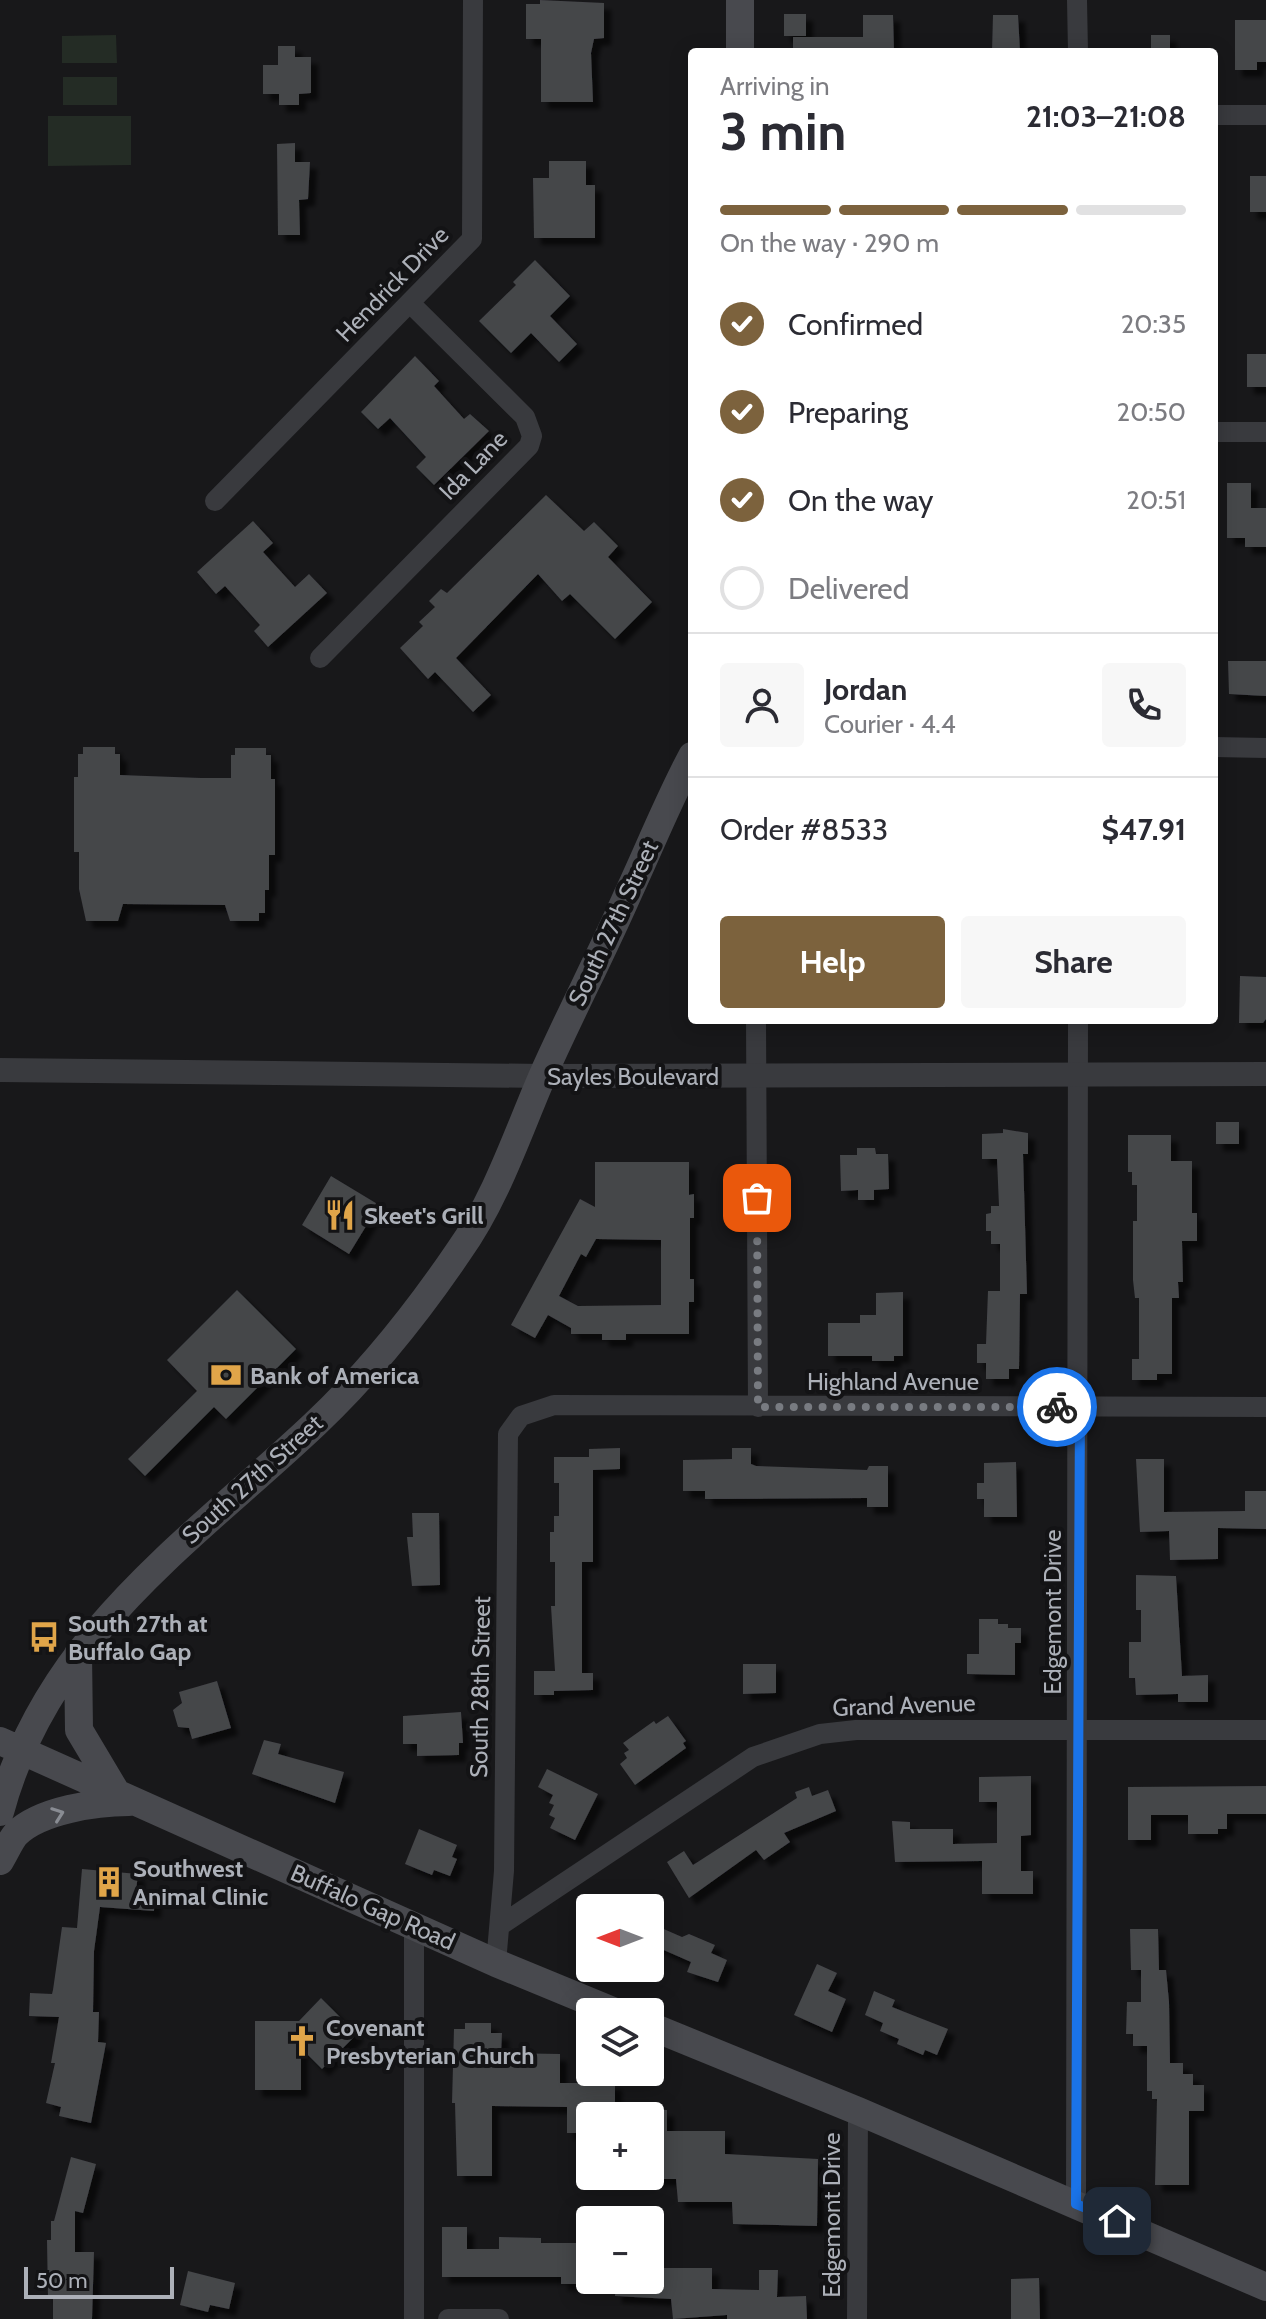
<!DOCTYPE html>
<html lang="en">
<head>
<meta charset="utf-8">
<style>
	:root { --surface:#fff; --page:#f7f7f7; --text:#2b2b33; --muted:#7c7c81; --line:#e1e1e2; --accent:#7c623d }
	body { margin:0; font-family:Cabin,sans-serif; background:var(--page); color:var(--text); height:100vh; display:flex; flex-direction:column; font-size:30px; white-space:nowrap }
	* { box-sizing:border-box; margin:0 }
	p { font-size:26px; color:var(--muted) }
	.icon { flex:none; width:44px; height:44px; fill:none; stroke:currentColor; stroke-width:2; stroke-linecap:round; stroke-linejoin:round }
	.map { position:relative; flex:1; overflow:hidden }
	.details { position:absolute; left:688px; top:48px; width:530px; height:976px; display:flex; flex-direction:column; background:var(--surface); border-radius:8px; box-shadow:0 4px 20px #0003 }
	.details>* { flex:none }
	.needle { width:52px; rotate:270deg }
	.tools { position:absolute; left:576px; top:1894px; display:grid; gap:16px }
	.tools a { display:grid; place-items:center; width:88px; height:88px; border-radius:8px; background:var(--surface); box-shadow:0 4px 20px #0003; font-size:40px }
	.scale { position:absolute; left:24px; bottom:20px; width:150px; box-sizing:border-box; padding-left:8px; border:4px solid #acb0b8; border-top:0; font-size:22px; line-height:28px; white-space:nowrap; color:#acb0b8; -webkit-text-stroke:6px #131315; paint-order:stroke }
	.pin { position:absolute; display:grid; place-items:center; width:68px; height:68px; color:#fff; margin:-34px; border-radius:16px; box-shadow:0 4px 12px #0006 }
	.courier { position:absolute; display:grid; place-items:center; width:80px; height:80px; margin:-40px; border:6px solid #1a73e8; border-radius:50%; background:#fff; color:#222; box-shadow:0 2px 10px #0007 }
	.headline em { font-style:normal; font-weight:700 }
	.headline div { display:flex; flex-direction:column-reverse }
	.headline { display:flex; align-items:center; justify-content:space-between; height:136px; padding:0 32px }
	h1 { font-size:52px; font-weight:700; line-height:60px }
	.bar { display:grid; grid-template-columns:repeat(4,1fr); gap:12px 8px; align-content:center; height:96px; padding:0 32px }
	.bar i { height:10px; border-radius:6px; background:var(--line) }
	.bar .on { background:var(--accent) }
	.bar p { grid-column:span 4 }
	.line { display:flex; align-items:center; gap:20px; padding:0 32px; border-top:2px solid var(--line) }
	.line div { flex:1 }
	.round { display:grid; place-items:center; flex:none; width:84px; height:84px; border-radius:8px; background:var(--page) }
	ol { padding:0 32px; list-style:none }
	li { display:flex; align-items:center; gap:24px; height:88px }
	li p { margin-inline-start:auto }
	li .icon { padding:8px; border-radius:50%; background:var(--accent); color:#fff; stroke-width:4 }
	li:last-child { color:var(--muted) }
	li i { width:44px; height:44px; border:4px solid var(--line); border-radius:50% }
	.cta { display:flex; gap:16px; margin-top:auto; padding:16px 32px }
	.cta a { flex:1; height:92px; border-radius:8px; background:var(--accent); color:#fff; font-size:32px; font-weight:700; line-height:92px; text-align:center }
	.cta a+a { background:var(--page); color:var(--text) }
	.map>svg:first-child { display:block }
	.green { fill:#242c25 }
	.building { fill:#45464a; fill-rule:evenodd; filter:url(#shadow) }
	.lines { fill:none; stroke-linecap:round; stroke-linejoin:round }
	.minor { stroke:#393a3e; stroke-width:20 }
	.tertiary { stroke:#393a3e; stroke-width:24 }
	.secondary { stroke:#48494e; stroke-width:28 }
	.oneway { stroke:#898c93 }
	.done { stroke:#787b81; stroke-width:8; stroke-dasharray:0 14.4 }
	.route { stroke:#1a73e8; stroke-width:10 }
	.labels { text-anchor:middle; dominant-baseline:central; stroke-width:8; stroke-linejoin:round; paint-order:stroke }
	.street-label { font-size:24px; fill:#acb0b8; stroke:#131315 }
	.poi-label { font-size:24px; font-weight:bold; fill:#acb0b8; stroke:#131315; text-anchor:start }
</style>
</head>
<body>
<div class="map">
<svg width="1266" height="2319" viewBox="0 0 1266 2319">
	<defs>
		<filter id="shadow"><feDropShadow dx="7" dy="7" stdDeviation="2" flood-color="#0009"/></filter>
	</defs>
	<rect width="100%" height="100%" fill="#18181a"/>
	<path class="green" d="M116 35 117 63H62V36Z
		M63 77H117V105H63Z
		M48 116H131V165L48 166Z"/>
	<path class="building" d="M540 0 604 3V38L594 39 591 53 593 102H541V39H526V4H540Z
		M784 14H806V36H784Z
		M863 15H893L894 52H793V37H863Z
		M993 15H1018L1020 52H992Z
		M1235 20H1266V62H1257V70H1235Z
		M1151 35H1170V52H1151Z
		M278 46H295V57H311V93L299 94V105H279V94H263V65H278Z
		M295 143V162H310L308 199 299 200 300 235H278L277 144Z
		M549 161H586V185H595V238H534L533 178H549Z
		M1250 176H1266V212H1250Z
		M535 260 570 296 550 316 577 344 559 362 531 333 511 353 479 321 516 285 513 282Z
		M1247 354H1266V387H1247Z
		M415 356 439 381 434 386 464 419 470 414 489 431 434 485 416 467 426 457 390 418 378 429 361 412Z
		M1227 483H1251V508H1266V547H1245V538H1227Z
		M546 495 584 531 594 522 618 546 608 557 652 602 615 639 570 594 562 601 538 574 456 658 491 695 473 712 435 672 428 679 400 648 423 626 419 622 435 607 429 601 441 589 447 593Z
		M253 521 273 543 263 552 295 587 309 574 327 593 268 647 254 631 260 625 225 586 216 594 197 572Z
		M1228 661H1266V696L1229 694Z
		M83 747H115V754H120V775L201 778H231V755H235V748H266V755H271V779H275V855H269V890H265V913H259V921H230L225 905 123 904 118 921H86L79 889V852H74V777H78V754H83Z
		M1240 976 1266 977V1019L1263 1023H1239Z
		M1216 1122H1239V1144H1216Z
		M1003 1129 1028 1133V1154H1023L1027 1294H1020L1019 1369H1009V1379H986V1363H977V1344H986L988 1291H1000V1244H991V1231H986V1214L991 1213V1206H999L997 1159H982V1134L1003 1133Z
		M1128 1135H1171V1161H1192V1213H1197V1241H1182L1183 1282H1178L1179 1298H1172V1374H1157V1380H1132V1359H1139V1298H1135L1133 1280V1221H1137V1185H1132V1172H1128Z
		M857 1148H875L876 1154H888L889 1189 874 1190V1200H858V1190L841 1191 840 1155H857Z
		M595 1162H689V1195L694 1194V1218H690V1279H694V1302H689V1334H626V1340H602V1334H571V1328L548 1315 535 1338 511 1325 580 1199 595 1207ZM596 1239 661 1240V1305L578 1306 559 1296 581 1254 586 1257Z
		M331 1176 379 1205 349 1254 302 1225Z
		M237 1290 296 1349 226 1419 214 1407 145 1476 128 1459 197 1391 167 1360Z
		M903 1292V1356H894V1361H872V1356H828V1323H860V1315H876V1293Z
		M620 1448V1469L593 1470V1562H582V1673H593V1690L554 1691V1695H534V1671H555L551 1606H555V1562H550V1532H554V1516H559V1483H554V1457H589V1449Z
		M732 1448H751V1464L756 1466 867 1470 869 1466H888V1507H867V1498L705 1499V1491H683V1460L732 1459Z
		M1136 1459H1164V1512L1245 1511V1491H1266V1529L1218 1528V1559L1170 1560 1169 1531 1140 1532Z
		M1016 1462 1017 1517H984V1499H977V1483H984V1463Z
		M412 1513H439L440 1585 412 1586 407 1537H413Z
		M1136 1575 1176 1576 1182 1676 1208 1675V1702H1178V1694L1136 1695 1135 1678H1129V1642H1141V1610H1136Z
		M979 1619H998V1624H1008V1628H1021V1643H1015V1675L967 1674V1654H979Z
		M743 1664H776V1693L743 1694Z
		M217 1681 231 1728 192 1739 189 1728 178 1727 173 1710 182 1703 179 1692Z
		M461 1712 463 1743H459V1755L417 1756V1744H403V1716Z
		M668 1716 686 1741 683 1743 686 1748 635 1785 620 1764 627 1758 624 1753 629 1750 623 1743 654 1721 656 1724Z
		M264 1740 281 1744 278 1754 344 1772 335 1803 252 1774Z
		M547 1769 598 1794 575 1840 550 1828 555 1818 549 1815 554 1805 549 1803 553 1795 538 1787Z
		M1031 1776V1835L1021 1836V1871H1033V1894H982V1861L895 1862 892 1821 910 1822V1829H953V1844L997 1843V1802H979V1777Z
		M1266 1786V1814H1227V1829H1218V1834H1188V1815H1151V1840H1128V1787Z
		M809 1787 812 1796 828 1790 836 1811 784 1833 790 1842 764 1860 756 1850 689 1898 667 1862 684 1851 693 1865 797 1798 795 1792Z
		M419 1829 457 1845 452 1857 457 1859 450 1876 434 1870 432 1875 405 1864Z
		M82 1869 138 1874 136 1891 155 1893 154 1911 100 1907 94 1951 93 2012H99L98 2042 106 2043 91 2123 59 2116 61 2107 46 2103 55 2063H51L59 2017 29 2016 30 1993 52 1994 53 1990 62 1927 77 1928Z
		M650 1923 682 1937 689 1934 715 1945 711 1953 727 1960 718 1982 687 1972 691 1962 650 1944Z
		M1130 1929H1158L1159 1970H1166L1169 2002 1170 2063H1183V2074H1193V2085H1204V2111H1189V2185H1155L1157 2099H1152V2091H1147V2046H1133V2034H1126L1127 2002H1141V1970H1131Z
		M817 1964 837 1973 828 1991 846 1999 832 2032 794 2015Z
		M874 1991 895 2000 892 2007 948 2029 937 2055 925 2050 923 2055 902 2046 897 2044 899 2039 880 2031 883 2023 865 2015Z
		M321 1998 357 2034 322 2069 301 2048V2090H255V2021H299Z
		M465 2023H491V2033H502L501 2053 560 2054V2083H615V2116H590V2133H567V2107L492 2106V2176H457L455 2103H452L454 2029H465Z
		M650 2109 667 2110V2131H725V2154L818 2159 817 2226 733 2224 732 2202H678L676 2179H650Z
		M71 2157 96 2164 83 2213 75 2211V2252H94L92 2319H53V2298H48L47 2240H51V2221H54Z
		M442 2227H467V2249H499V2237L541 2238V2243H590V2284H561V2277H442Z
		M650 2268H712V2289L759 2290V2270H778L777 2297 806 2296 807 2319H727V2315L673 2319 671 2299 615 2296 616 2280H650Z
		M188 2271 235 2283 229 2309 210 2305 208 2312 180 2305Z
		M1039 2278 1040 2319H1011V2279Z"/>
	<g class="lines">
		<path class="minor" d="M1077 0 1078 52
			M1214 115H1266
			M1214 432H1266
			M215 501 472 239 473 0
			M320 658 529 446 532 436 525 417 410 303
			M1214 747 1266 748
			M756 1020 758 1407
			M414 1924V2319
			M501 1925 753 1757 820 1734 856 1730H1266
			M496 1963 504 1871 508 1434 521 1416 554 1405 1266 1407
			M1076 2204 1078 1020
			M448 2319H499
			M857 2319 858 2111"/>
		<path class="tertiary" d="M0 1070 543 1076 1266 1074"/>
		<path class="secondary" d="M740 0V52
			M78 1654 79 1730 116 1792
			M0 1741 496 1963 615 2012
			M0 1812C47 1636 190 1542 315 1424 370 1372 417 1313 459 1251 496 1199 517 1135 542 1077 569 1016 600 957 627 896 649 849 668 801 692 756
			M0 1861C5 1853 10 1841 16 1834 40 1810 97 1802 129 1802
			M650 2026 858 2111 1266 2287"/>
	</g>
	<defs><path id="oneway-chevron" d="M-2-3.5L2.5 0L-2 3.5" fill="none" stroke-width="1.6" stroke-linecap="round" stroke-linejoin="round" transform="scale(2)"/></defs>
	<use class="oneway" href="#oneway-chevron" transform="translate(58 1814) rotate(-20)"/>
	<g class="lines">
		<path class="done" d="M757 1198 758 1407H1057"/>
		<path class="route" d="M1057 1407H1080L1076 2204 1117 2221"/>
	</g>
	<defs>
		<symbol id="restaurant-bare" viewBox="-9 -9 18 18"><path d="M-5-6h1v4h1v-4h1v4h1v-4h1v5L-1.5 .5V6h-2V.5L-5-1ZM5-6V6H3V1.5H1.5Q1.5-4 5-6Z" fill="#e0a549" stroke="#131315" stroke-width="2.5" paint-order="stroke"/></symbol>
		<symbol id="bank-bare" viewBox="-9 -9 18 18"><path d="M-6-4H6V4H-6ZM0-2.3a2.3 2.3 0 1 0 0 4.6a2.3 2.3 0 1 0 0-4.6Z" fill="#e0a549" stroke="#131315" stroke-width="2.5" paint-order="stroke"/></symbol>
		<symbol id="bus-bare" viewBox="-9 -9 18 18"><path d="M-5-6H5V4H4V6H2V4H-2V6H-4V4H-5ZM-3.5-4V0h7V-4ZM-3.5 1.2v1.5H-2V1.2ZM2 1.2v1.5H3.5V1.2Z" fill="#e0a549" stroke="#131315" stroke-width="2.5" paint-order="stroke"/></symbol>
		<symbol id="building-bare" viewBox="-9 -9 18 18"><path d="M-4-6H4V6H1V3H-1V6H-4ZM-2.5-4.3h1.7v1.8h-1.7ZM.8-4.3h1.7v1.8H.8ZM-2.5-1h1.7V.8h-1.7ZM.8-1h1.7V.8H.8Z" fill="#e0a549" stroke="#131315" stroke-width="2.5" paint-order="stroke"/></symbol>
		<symbol id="church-bare" viewBox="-9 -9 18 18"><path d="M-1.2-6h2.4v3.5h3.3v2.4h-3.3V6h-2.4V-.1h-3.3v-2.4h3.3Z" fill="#e0a549" stroke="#131315" stroke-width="2.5" paint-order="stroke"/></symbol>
	</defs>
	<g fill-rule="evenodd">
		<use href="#restaurant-bare" x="318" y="1193" width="44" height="44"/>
		<use href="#bank-bare" x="204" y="1353" width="44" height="44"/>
		<use href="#bus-bare" x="22" y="1615" width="44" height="44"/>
		<use href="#building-bare" x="87" y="1860" width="44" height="44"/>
		<use href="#church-bare" x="280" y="2019" width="44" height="44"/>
	</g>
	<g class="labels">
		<g class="street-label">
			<text transform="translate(392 284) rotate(-46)">Hendrick Drive</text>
			<text transform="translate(473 465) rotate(-46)">Ida Lane</text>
			<text transform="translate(613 923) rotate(-65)">South 27th Street</text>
			<text x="633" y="1076">Sayles Boulevard</text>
			<text x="893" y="1381">Highland Avenue</text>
			<text transform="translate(252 1479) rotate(-42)">South 27th Street</text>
			<text transform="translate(1052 1612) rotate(-90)">Edgemont Drive</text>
			<text transform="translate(480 1687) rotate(-89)">South 28th Street</text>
			<text transform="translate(904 1705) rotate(-2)">Grand Avenue</text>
			<text transform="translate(373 1907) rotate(24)">Buffalo Gap Road</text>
			<text transform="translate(831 2215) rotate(-90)">Edgemont Drive</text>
		</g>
		<g class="poi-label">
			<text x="364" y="1215">Skeet's Grill</text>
			<text x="250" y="1375">Bank of America</text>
			<text x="68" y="1623">South 27th at<tspan x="68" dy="28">Buffalo Gap</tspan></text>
			<text x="133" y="1868">Southwest<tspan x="133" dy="28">Animal Clinic</tspan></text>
			<text x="326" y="2027">Covenant<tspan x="326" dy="28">Presbyterian Church</tspan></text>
		</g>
	</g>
</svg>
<div class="tools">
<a><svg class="needle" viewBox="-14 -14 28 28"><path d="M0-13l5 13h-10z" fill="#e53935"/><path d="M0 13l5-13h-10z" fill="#7c7c81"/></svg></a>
<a><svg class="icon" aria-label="layers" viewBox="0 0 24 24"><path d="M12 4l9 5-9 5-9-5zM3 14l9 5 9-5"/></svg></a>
<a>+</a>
<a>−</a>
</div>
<div class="scale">50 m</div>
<div class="pin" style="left:757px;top:1198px;background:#ea580c"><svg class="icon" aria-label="bag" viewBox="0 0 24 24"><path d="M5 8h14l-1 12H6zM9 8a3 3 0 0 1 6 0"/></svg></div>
<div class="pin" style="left:1117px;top:2221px;background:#1f2937"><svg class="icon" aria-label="home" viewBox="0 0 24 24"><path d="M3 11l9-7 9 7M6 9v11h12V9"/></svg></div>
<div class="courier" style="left:1057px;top:1407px"><svg class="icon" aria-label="bike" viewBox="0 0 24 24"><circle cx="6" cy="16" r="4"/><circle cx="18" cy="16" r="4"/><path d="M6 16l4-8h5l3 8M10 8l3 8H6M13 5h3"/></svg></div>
<section class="details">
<div class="headline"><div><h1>3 min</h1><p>Arriving in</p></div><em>21:03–21:08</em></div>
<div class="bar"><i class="on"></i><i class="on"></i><i class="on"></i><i></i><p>On the way · 290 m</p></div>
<ol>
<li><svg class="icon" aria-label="check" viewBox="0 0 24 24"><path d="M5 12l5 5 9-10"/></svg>Confirmed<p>20:35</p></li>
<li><svg class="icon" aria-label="check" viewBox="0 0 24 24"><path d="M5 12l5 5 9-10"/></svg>Preparing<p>20:50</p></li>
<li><svg class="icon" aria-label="check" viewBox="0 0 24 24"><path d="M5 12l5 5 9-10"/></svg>On the way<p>20:51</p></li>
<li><i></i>Delivered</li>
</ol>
<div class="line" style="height:144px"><a class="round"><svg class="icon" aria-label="person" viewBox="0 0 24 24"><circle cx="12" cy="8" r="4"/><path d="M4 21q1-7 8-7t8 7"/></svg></a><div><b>Jordan</b><p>Courier · 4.4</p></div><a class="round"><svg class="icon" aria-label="phone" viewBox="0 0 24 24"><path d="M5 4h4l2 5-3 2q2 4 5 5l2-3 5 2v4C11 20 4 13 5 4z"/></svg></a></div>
<div class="line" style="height:104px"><div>Order #8533</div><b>$47.91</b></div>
<div class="cta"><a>Help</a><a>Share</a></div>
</section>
</div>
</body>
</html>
